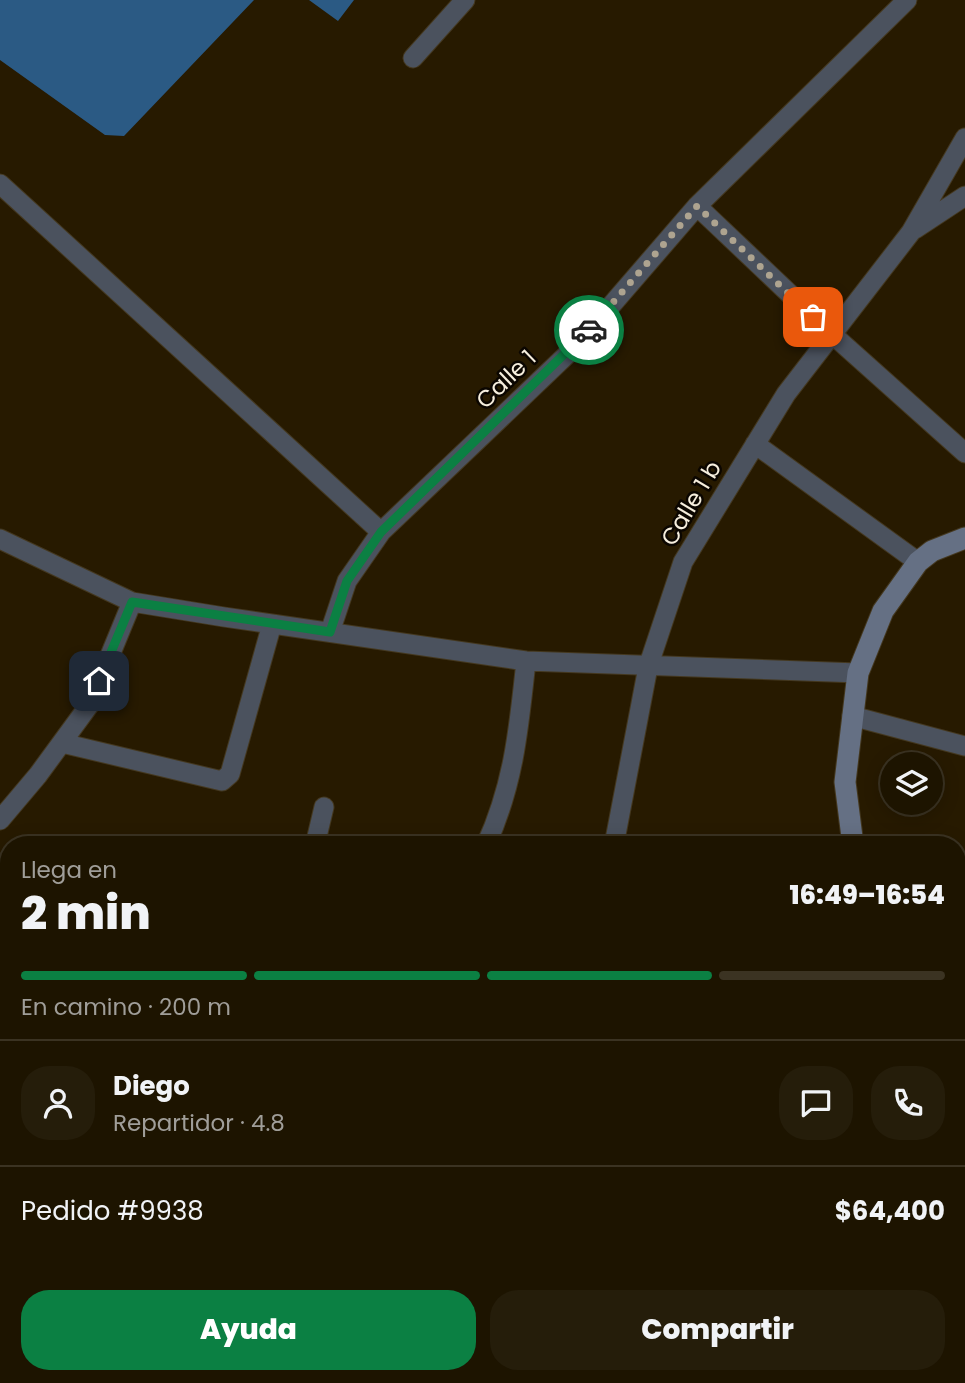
<!DOCTYPE html>
<html lang="es">
<head>
<meta charset="utf-8">
<style>
	:root { --surface:#1d1400; --page:#251d0a; --text:#f1f3f6; --muted:#a09e99; --line:#3b3322; --accent:#0b8043 }
	body { margin:0; font-family:Poppins,sans-serif; background:var(--page); color:var(--text); height:100vh; display:flex; flex-direction:column; font-size:26px; white-space:nowrap }
	* { box-sizing:border-box; margin:0 }
	p { font-size:23px; color:var(--muted) }
	.icon { flex:none; width:38px; height:38px; fill:none; stroke:currentColor; stroke-width:2; stroke-linecap:round; stroke-linejoin:round }
	.map { position:relative; flex:1; overflow:hidden }
	.sheet { position:absolute; left:0px; top:836px; width:966px; height:548px; display:flex; flex-direction:column; background:var(--surface); border-radius:28px 28px 0 0; box-shadow:0 4px 18px #0003,0 0 0 2px var(--line) }
	.sheet>* { flex:none }
	.buttons { position:absolute; left:880px; top:752px; display:grid; gap:14px }
	.buttons a { display:grid; place-items:center; width:63px; height:63px; border-radius:50%; background:var(--surface); box-shadow:0 4px 18px #0003,0 0 0 2px var(--line); font-size:35px }
	.pin { position:absolute; display:grid; place-items:center; width:60px; height:60px; color:#fff; margin:-30px; border-radius:14px; box-shadow:0 4px 10px #0006 }
	.courier { position:absolute; display:grid; place-items:center; width:70px; height:70px; margin:-35px; border:5px solid #0b8043; border-radius:50%; background:#fff; color:#222; box-shadow:0 2px 9px #0007 }
	.summary em { font-style:normal; font-weight:800 }
	.summary div { display:flex; flex-direction:column-reverse }
	.summary { display:flex; align-items:center; justify-content:space-between; height:119px; padding:0 21px }
	h1 { font-size:46px; font-weight:800; line-height:52px }
	.bar { display:grid; grid-template-columns:repeat(4,1fr); gap:10px 7px; align-content:center; height:84px; padding:0 21px }
	.bar i { height:9px; border-radius:5px; background:var(--line) }
	.bar .on { background:var(--accent) }
	.bar p { grid-column:span 4 }
	.line { display:flex; align-items:center; gap:18px; padding:0 21px; border-top:2px solid var(--line) }
	.line div { flex:1 }
	.round { display:grid; place-items:center; flex:none; width:74px; height:74px; border-radius:28px; background:var(--page) }
	.cta { display:flex; gap:14px; margin-top:auto; padding:14px 21px }
	.cta a { flex:1; height:80px; border-radius:28px; background:var(--accent); color:#fff; font-size:28px; font-weight:800; line-height:80px; text-align:center }
	.cta a+a { background:var(--page); color:var(--text) }
	.map>svg:first-child { display:block }
	.water { fill:#2b5a84 }
	.lines { fill:none; stroke-linecap:round; stroke-linejoin:round }
	.minor-casing { stroke:#44381f; stroke-width:21 }
	.secondary-casing { stroke:#44381f; stroke-width:23 }
	.minor { stroke:#4b525e; stroke-width:19 }
	.secondary { stroke:#657084; stroke-width:21 }
	.done { stroke:#aea490; stroke-width:7; stroke-dasharray:0 12.6 }
	.route { stroke:#0b8043; stroke-width:9 }
	.labels { text-anchor:middle; dominant-baseline:central; stroke-width:5; stroke-linejoin:round; paint-order:stroke }
	.street-label { font-size:23px; fill:#f6eedd; stroke:#0b0600 }
</style>
</head>
<body>
<div class="map">
<svg width="965" height="1383" viewBox="0 0 965 1383">
	<rect width="100%" height="100%" fill="#271a00"/>
	<path class="water" d="M0 0H254L124 136 105 135 0 60Z
		M309 0H354L338 21Z"/>
	<g class="lines">
		<defs>
			<path id="minor" d="M413 58 465 0
				M0 184 381 532
				M697 206 833 335 965 453
				M915 229 965 196
				M755 444 918 562
				M0 539 132 602 224 617 526 661 858 673
				M330 632 347 581 381 532 577 345 697 206 907 0
				M852 716 965 746
				M62 743 222 781 230 774 272 624
				M0 820 38 775 90 704 132 602
				M315 845 324 807
				M486 845C514 784 519 727 526 661
				M614 845 648 667 683 562 786 394 911 232 965 138
				M957 938H965
				M0 1103 9 1109
				M0 1270 9 1258
				M411 1376 421 1383
				M38 1383 48 1376
				M272 1383 274 1376
				M493 1383 499 1376
				M797 1383V1376"/>
			<path id="secondary" d="M853 845 845 782 858 673 883 611 918 562 932 551 965 538
				M957 1306 965 1345"/>
		</defs>
		<use href="#minor" class="minor-casing"/>
		<use href="#secondary" class="secondary-casing"/>
		<use href="#minor" class="minor"/>
		<use href="#secondary" class="secondary"/>
	</g>
	<g class="lines">
		<path class="done" d="M589 330 697 206 813 317"/>
		<path class="route" d="M99 681 132 602 330 632 347 581 381 532 589 330"/>
	</g>
	<g class="labels">
		<g class="street-label">
			<text transform="translate(506 379) rotate(-44)">Calle 1</text>
			<text transform="translate(691 503) rotate(-59)">Calle 1 b</text>
		</g>
	</g>
</svg>
<div class="buttons">
<a><svg class="icon" aria-label="layers" viewBox="0 0 24 24"><path d="M12 4l9 5-9 5-9-5zM3 14l9 5 9-5"/></svg></a>
</div>
<div class="pin" style="left:813px;top:317px;background:#ea580c"><svg class="icon" aria-label="bag" viewBox="0 0 24 24"><path d="M5 8h14l-1 12H6zM9 8a3 3 0 0 1 6 0"/></svg></div>
<div class="pin" style="left:99px;top:681px;background:#1f2937"><svg class="icon" aria-label="home" viewBox="0 0 24 24"><path d="M3 11l9-7 9 7M6 9v11h12V9"/></svg></div>
<div class="courier" style="left:589px;top:330px"><svg class="icon" aria-label="car" viewBox="0 0 24 24"><path d="M5 17H2v-5l4-1 3-4h7l3 4 3 1v5h-3M9 17h6M6 11h13"/><circle cx="7" cy="17" r="2"/><circle cx="17" cy="17" r="2"/></svg></div>
<section class="sheet">
<div class="summary"><div><h1>2 min</h1><p>Llega en</p></div><em>16:49–16:54</em></div>
<div class="bar"><i class="on"></i><i class="on"></i><i class="on"></i><i></i><p>En camino · 200 m</p></div>
<div class="line" style="height:126px"><a class="round"><svg class="icon" aria-label="person" viewBox="0 0 24 24"><circle cx="12" cy="8" r="4"/><path d="M4 21q1-7 8-7t8 7"/></svg></a><div><b>Diego</b><p>Repartidor · 4.8</p></div><a class="round"><svg class="icon" aria-label="chat" viewBox="0 0 24 24"><path d="M4 5h16v11H9l-5 4z"/></svg></a><a class="round"><svg class="icon" aria-label="phone" viewBox="0 0 24 24"><path d="M5 4h4l2 5-3 2q2 4 5 5l2-3 5 2v4C11 20 4 13 5 4z"/></svg></a></div>
<div class="line" style="height:91px"><div>Pedido #9938</div><b>$64,400</b></div>
<div class="cta"><a>Ayuda</a><a>Compartir</a></div>
</section>
</div>
</body>
</html>
